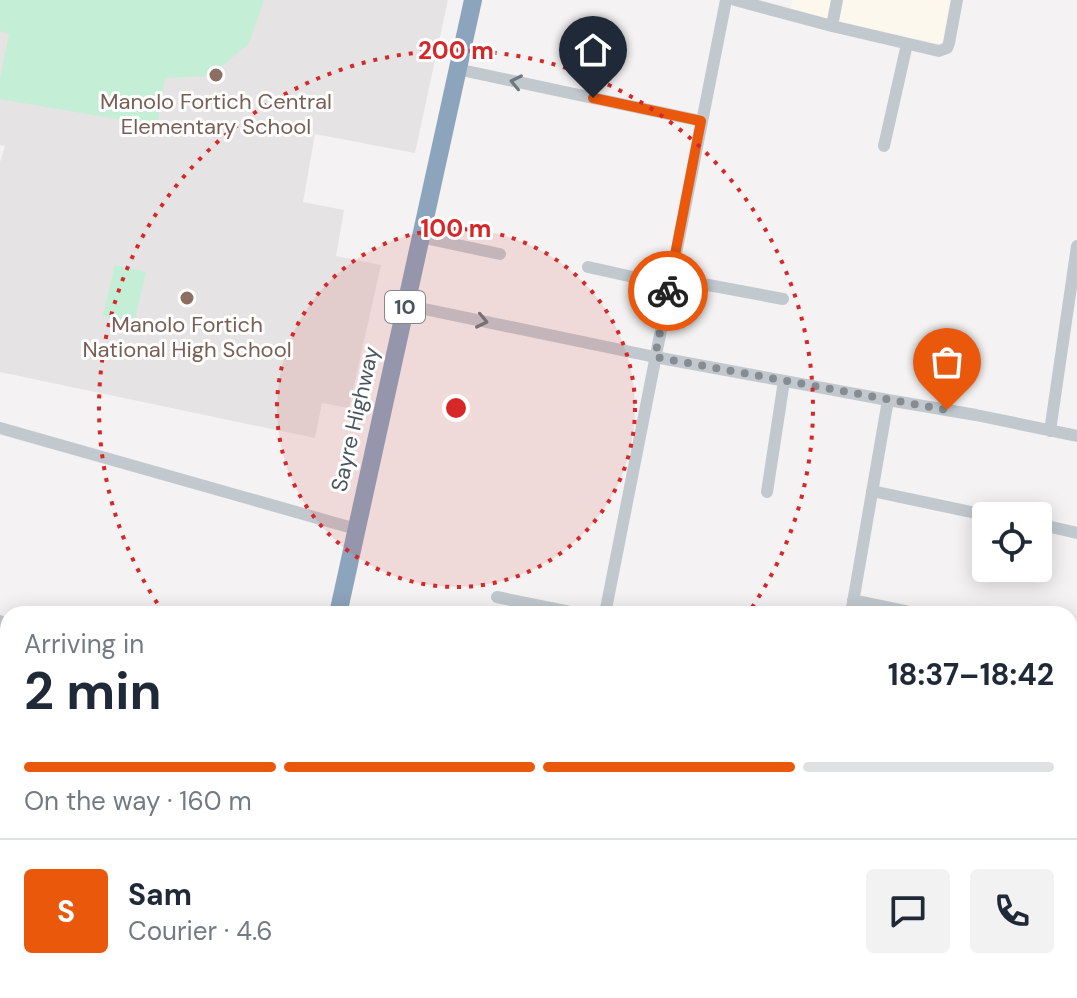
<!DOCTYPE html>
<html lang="en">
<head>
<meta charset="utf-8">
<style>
	:root { --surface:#fff; --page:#f2f2f3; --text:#1f2937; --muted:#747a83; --line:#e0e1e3; --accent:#ea580c }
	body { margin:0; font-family:"DM Sans",sans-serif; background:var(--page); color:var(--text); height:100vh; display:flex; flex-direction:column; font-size:30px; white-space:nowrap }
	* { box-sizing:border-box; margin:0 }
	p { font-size:26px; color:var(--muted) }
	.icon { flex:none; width:44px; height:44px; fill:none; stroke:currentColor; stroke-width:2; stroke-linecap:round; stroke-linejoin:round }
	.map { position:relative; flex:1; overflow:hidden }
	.details { position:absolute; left:0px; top:606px; width:1078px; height:392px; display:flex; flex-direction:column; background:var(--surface); border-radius:24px 24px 0 0; box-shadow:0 4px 20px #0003 }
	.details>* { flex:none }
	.buttons { position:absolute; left:972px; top:502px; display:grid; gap:16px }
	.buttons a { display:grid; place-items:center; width:80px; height:80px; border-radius:8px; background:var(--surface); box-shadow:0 4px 20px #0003; font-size:40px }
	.pin { position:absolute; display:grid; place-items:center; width:68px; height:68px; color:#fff; margin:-82px -34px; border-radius:50% 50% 50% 0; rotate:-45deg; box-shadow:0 0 8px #0007 }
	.pin .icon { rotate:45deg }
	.courier { position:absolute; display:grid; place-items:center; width:80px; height:80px; margin:-40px; border:6px solid #ea580c; border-radius:50%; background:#fff; color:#222; box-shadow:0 2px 10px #0007 }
	.summary em { font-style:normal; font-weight:700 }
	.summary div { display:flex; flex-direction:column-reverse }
	.summary { display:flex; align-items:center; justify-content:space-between; height:136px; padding:0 24px }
	h1 { font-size:52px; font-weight:700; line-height:60px }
	.bar { display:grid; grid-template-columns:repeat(4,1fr); gap:12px 8px; align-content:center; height:96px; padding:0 24px }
	.bar i { height:10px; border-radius:6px; background:var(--line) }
	.bar .active { background:var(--accent) }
	.bar p { grid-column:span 4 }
	.line { display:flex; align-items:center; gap:20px; padding:0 24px; border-top:2px solid var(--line) }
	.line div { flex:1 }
	.round { display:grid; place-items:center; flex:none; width:84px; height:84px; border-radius:8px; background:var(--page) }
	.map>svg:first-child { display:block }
	.commercial { fill:#fcf8ee }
	.education { fill:#e5e3e3 }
	.green { fill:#c4eed5 }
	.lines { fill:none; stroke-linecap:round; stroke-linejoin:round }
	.stream { stroke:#94d6e8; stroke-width:4 }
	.minor { stroke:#c1c9cf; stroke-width:12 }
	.highway { stroke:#8da4bd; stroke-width:18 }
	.oneway { stroke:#6e7880 }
	.done { stroke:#868c92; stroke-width:8; stroke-dasharray:0 14.4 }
	.route { stroke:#ea580c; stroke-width:10 }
	.ring { fill:none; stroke:#d62828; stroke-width:4; stroke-dasharray:4 8 }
	.education-dot { fill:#8d6e63; stroke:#fff; stroke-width:3 }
	.labels { text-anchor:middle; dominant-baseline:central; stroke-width:6; stroke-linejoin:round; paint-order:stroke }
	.shield { fill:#fff; stroke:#80888e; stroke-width:2 }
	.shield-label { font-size:20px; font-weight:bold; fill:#4a555e }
	.education-label { font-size:22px; fill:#785e54; stroke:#fff }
	.street-label { font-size:22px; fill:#4a555e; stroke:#fff }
	.centre { fill:#d62828; stroke:#fff; stroke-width:4 }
	.ring-label { font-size:24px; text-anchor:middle; font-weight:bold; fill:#d62828; stroke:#fff; stroke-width:6; stroke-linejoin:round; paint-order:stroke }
</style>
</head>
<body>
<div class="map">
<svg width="1077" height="998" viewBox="0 0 1077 998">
	<rect width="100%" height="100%" fill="#f4f2f2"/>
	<path class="commercial" d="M792 0H950L942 45 790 10Z"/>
	<path class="education" d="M0 0H448L415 153 315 134 303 202 344 210 336 256 381 265 349 408 322 403 315 438 0 372V162L5 146 0 145Z"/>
	<path class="green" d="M0 0H263V3L249 43 227 62 208 76 165 78 157 126 0 99V79L9 34 0 31Z
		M115 265 146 272 134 323 103 316Z"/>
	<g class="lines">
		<path class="stream" d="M267 990 286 998
			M204 998 211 990"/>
		<path class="minor" d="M735 0 832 26 939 51 947 48 949 43 957 0
			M832 26 837 0
			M457 69 701 121
			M884 146 907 44
			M420 237 500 254
			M588 267 669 285
			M671 278 783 299
			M405 305 655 357 888 400 976 415 1077 436
			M0 428 356 529
			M1050 431 1077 246
			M872 491 990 516
			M767 492 784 381
			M1038 524 1077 533
			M497 597 580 614
			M853 600 920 614
			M605 614 726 0
			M851 614 888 400
			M0 621 8 625
			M1070 689 1077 637
			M0 795 8 800
			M0 943 8 945
			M29 990 33 998
			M69 990 78 998
			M528 998 530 990"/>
		<path class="highway" d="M338 614 473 0
			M104 998 115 990"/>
	</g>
	<defs><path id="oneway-chevron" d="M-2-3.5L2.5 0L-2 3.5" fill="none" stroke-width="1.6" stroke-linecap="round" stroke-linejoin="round" transform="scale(2)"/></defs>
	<g class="oneway">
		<use href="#oneway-chevron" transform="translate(516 82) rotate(-168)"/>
		<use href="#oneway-chevron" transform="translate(482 321) rotate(12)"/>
	</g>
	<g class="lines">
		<path class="done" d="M668 291 655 357 947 410"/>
		<path class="route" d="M593 98 701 121 668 291"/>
	</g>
	<circle cx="456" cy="408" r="179" fill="#d62828" fill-opacity=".12"/>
	<g class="ring">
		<circle cx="456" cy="408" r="179"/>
		<path d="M164 613A357 357 0 1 1 748 613"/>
	</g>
	<g class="education-dot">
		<circle cx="216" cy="75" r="8"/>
		<circle cx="187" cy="298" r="8"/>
	</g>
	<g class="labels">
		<rect class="shield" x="385" y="291" width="40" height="32" rx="6"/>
		<g class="shield-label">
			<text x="405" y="307">10</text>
		</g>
		<g class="education-label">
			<text x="216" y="101">Manolo Fortich Central<tspan x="216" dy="25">Elementary School</tspan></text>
			<text x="187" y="324">Manolo Fortich<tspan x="187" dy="25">National High School</tspan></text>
		</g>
		<g class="street-label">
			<text transform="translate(355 419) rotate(-77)">Sayre Highway</text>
		</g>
	</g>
	<circle cx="456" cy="408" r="12" class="centre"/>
	<g class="ring-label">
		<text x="456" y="59">200 m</text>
		<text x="456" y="237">100 m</text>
	</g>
</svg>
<div class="buttons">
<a><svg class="icon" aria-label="locate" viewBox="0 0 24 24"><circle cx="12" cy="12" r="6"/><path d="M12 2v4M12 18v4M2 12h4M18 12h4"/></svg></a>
</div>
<div class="pin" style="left:947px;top:410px;background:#ea580c"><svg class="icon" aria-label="bag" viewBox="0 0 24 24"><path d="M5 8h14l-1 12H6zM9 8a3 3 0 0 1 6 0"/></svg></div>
<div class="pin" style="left:593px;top:98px;background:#1f2937"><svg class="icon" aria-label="home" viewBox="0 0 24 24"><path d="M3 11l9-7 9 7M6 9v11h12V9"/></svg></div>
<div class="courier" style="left:668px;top:291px"><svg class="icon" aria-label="bike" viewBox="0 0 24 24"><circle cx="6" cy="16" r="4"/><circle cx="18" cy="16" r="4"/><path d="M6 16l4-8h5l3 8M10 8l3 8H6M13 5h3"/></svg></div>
<section class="details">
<div class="summary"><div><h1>2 min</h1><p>Arriving in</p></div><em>18:37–18:42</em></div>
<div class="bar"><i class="active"></i><i class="active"></i><i class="active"></i><i></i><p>On the way · 160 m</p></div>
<div class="line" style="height:144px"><b class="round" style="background:var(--accent);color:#fff">S</b><div><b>Sam</b><p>Courier · 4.6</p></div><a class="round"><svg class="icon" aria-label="chat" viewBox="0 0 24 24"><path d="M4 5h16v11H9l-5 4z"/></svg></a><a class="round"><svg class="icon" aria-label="phone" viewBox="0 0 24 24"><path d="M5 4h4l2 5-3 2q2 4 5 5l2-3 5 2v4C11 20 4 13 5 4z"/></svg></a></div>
</section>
</div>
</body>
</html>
